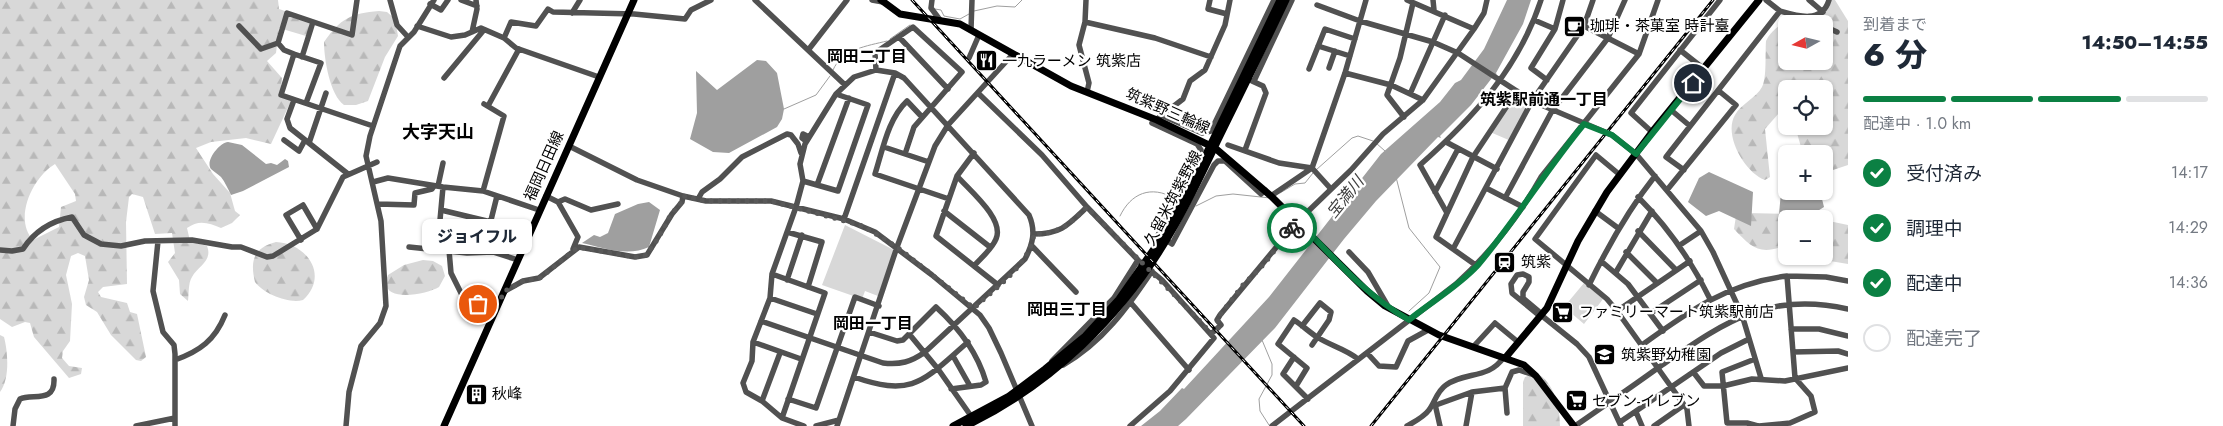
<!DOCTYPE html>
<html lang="ja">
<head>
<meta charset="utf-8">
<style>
	:root { --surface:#fff; --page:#f2f2f3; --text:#1f2937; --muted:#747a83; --line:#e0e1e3; --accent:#0b8043 }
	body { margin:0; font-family:Jost,"Noto Sans JP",sans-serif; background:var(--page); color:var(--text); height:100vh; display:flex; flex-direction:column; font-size:19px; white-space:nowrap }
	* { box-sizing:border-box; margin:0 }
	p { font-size:16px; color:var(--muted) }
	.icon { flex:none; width:28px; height:28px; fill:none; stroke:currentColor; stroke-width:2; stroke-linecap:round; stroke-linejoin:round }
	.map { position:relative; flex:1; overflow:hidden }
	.panel { display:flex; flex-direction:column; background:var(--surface); width:375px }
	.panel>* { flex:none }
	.needle { width:32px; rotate:262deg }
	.controls { position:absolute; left:1778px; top:15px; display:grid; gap:10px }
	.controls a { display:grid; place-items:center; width:55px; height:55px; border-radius:8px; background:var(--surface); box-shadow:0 1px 4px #0004; font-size:25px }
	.pin { position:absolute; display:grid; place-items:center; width:42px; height:42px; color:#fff; margin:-21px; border:2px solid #fff; border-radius:50%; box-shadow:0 1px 5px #0007 }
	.courier { position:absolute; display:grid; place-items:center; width:50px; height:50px; margin:-25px; border:4px solid #0b8043; border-radius:50%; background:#fff; color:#222; box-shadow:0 1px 6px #0007 }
	.bubble { position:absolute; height:35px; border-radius:8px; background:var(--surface); box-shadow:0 1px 4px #0004; font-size:16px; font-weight:800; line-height:35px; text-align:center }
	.summary em { font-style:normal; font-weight:800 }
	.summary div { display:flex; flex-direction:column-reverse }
	.summary { display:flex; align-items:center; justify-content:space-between; height:85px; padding:0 15px }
	h1 { font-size:32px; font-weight:800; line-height:38px }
	.bar { display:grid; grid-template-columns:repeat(4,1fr); gap:8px 5px; align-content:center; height:60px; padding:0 15px }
	.bar i { height:6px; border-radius:4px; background:var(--line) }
	.bar .current { background:var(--accent) }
	.bar p { grid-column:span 4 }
	ol { padding:0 15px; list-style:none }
	li { display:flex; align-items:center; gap:15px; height:55px }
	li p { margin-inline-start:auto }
	li .icon { padding:5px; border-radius:50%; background:var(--accent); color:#fff; stroke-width:4 }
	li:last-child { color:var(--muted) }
	li i { width:28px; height:28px; border:2px solid var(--line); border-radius:50% }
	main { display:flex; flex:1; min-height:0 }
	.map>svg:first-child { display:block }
	.green { fill:#d8d8d8 }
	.forest { fill:url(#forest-firs); fill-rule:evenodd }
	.water { fill:#9f9f9f }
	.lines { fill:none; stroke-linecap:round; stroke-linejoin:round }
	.stream { stroke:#9f9f9f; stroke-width:1 }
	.minor { stroke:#515151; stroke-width:5.5 }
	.major { stroke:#000; stroke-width:7 }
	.rail-casing { stroke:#000; stroke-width:3 }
	.rail { stroke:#fff; stroke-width:1; stroke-dasharray:4; stroke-linecap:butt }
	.done { stroke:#595959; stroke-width:5; stroke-dasharray:0 9 }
	.route { stroke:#0b8043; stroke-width:6 }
	.labels { text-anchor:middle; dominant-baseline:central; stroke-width:4.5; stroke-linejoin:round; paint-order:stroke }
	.poi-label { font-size:15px; fill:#000; stroke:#fff; text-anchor:start }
	.street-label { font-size:15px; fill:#000; stroke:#fff }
	.neighbourhood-label { font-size:16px; font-weight:bold; fill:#000; stroke:#fff }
	.water-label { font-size:16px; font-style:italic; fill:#404040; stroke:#fff }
	.quarter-label { font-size:18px; font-weight:bold; fill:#000; stroke:#fff }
</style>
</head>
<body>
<main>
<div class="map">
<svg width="1848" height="426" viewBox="0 0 1848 426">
	<defs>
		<pattern id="forest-firs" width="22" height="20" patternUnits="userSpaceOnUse" patternTransform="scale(1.25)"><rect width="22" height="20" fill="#d8d8d8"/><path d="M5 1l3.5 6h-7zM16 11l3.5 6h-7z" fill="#b8b8b8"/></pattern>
	</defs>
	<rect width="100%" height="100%" fill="#fff"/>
	<path class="green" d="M1517 91 1532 101 1511 141 1490 132Z
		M845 225 894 250 878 296 865 291 862 299 822 285Z
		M1584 283 1603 299 1584 324 1564 307Z"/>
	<path class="forest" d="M0 0H278L279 9 311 20 310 30 306 36 279 28 276 53 267 61 282 78 280 95 291 101 271 144 246 138 211 142 196 148 213 174 230 193 235 211 240 215 232 223 221 228C209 223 199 219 187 228L190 241 207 246C213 261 198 266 192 277 188 283 189 294 188 301L180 294 179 280 168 262 175 253 172 233 155 234 143 197 132 194 129 197 126 222 127 284 103 287 98 292 101 297 127 303 130 312 137 314 146 357 141 361 136 360 111 335 97 312 86 305 84 297 89 280 85 256 78 253 71 256 66 275 72 304 70 341 63 351 62 358 69 366 82 368 81 374 69 378 34 337 30 323 25 322 12 327 0 319ZM55 164 75 194 76 201 61 207 59 227 33 240C13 218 33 177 55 164Z
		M1830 0H1835L1848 21V165L1824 173V154H1803L1795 126H1824V89H1786V114L1779 113 1765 129 1770 177 1765 180C1745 173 1723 135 1735 115 1741 104 1756 98 1762 87 1767 78 1765 53 1766 41 1778 18 1799 21 1819 11 1823 9 1827 3 1830 0ZM1786 24H1824V61H1786Z
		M379 11 387 12 395 19 398 36 385 57 368 101 356 105H344C330 95 324 59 324 42 340 19 351 13 379 11Z
		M1746 213 1799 214 1819 219H1786V245C1760 256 1752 248 1734 229L1736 216Z
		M1824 220 1848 225V264L1830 261 1823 256Z
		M276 242C306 243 330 275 303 300 289 304 264 294 255 282 250 261 253 248 276 242Z
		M423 260 433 261 442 266 445 276 439 287C426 295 376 304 388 275L404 265Z
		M0 335 4 337C8 352 10 379 0 392Z
		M1536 373C1554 381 1560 408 1560 426H1523V382L1525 377Z"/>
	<path class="water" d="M1507 0H1531L1523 24 1496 73 1497 75 1495 74 1471 105 1440 136 1441 138 1438 137 1376 201 1344 239 1275 328 1186 419 1178 426H1141L1160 411 1182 388 1184 389 1269 297 1381 154 1440 102 1455 83 1461 80 1484 49Z
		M757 60 766 61 777 73 784 109 782 119 777 127 729 153 713 152 690 139 697 113 696 71 717 90Z
		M228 142 242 145 266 164 271 163 277 165 285 159 288 161 289 167 243 191 231 195C228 189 225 182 221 177 218 174 214 172 211 169 205 161 219 143 228 142Z
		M1709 172 1753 192 1751 226 1719 211 1706 216 1688 202 1699 178Z
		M1786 191H1820L1824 207 1808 217 1786 219V222L1778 225 1781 192Z
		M649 202 660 210 649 247C628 257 604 248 582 243L594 235 600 237 608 233 615 214 638 204Z"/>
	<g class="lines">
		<path class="stream" d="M935 9 941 10 944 16 960 19 969 14
			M974 11 997 6 1015 7 1022 0
			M890 39 910 25
			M833 70C842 49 867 46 887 41
			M784 109 816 95 830 76
			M1376 143 1385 151
			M1316 170 1352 138 1358 136 1373 141
			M1396 177 1409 228 1440 267 1429 293 1409 311
			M1280 193 1295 184 1305 183 1313 173
			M1196 206 1216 196 1233 194 1270 198
			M1120 216C1131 193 1151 185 1174 198
			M1262 340 1272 364V375L1259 399 1260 411 1269 425"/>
		<path class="minor" d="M357 0 352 35 287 13 278 43 284 50 294 54 281 95 373 126
			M390 0 397 25 408 37
			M461 0 477 6
			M755 0 844 84
			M872 0 883 2
			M932 0 931 8 940 20
			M1086 0 1085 22 1079 45 1089 83 1087 92
			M1210 0 1208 9 1227 14
			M1230 0 1225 25 1205 70 1190 81 1183 99 1152 123 1197 144 1201 150 1158 235 1172 244 1214 165 1218 161H1225L1261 194 1265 190
			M1407 0 1474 29
			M1433 0 1434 10
			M1809 0 1823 12
			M430 4 441 10 448 0
			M1317 5 1360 21 1433 42 1458 53 1532 101 1612 135 1636 154 1701 231 1713 252 1742 315 1761 378
			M1780 11C1797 16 1822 24 1829 0
			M572 13 580 0
			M1806 18 1818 24
			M1534 20 1555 29
			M1085 22 1155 38 1211 57
			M239 26 261 49 278 43
			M417 26 451 37 465 35 481 28 504 38 516 48 599 77
			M1584 26 1639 54
			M1824 26 1837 32
			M971 30 972 0
			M472 32 477 9 476 0
			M899 37 948 89
			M504 38 511 22 536 26 548 9 553 12 634 14 685 19 691 10 711 0
			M1318 46 1350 56
			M809 49 847 0
			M1680 50 1704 69
			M294 54 321 63 306 103
			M302 57 313 22
			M969 58 979 35
			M1329 68 1335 51
			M1309 69 1325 29 1355 39
			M876 70 875 53 913 27 962 72 914 127 905 154
			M1345 73 1391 85 1423 100
			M444 78 483 31
			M1547 80 1531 68 1555 29 1563 0
			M1254 81 1292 0
			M978 93 1042 155 1087 207 1138 260 1162 280 1214 338 1170 391 1130 426
			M1410 94 1445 15
			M294 100 287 119 290 128 348 174
			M488 106 519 49
			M1671 110 1690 126
			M1163 116 1202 133 1211 131 1274 0
			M922 117 907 101C888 119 883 149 875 174L949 199
			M1404 117 1387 95 1400 58 1413 3
			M1652 132 1631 113 1720 0
			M284 140 299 151 305 140
			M806 141 802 138 803 134 809 137
			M1446 142 1497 169
			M309 143 326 93
			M1228 145 1279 163 1312 168 1331 189
			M569 146 637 180 683 196 706 201H771L844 219 875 232 932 275 980 315 989 328 1001 353 1032 426
			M884 147 929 162
			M1245 150 1266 93 1263 86 1252 81
			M974 153 957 176 936 236 998 285
			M1684 170 1666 157 1780 11 1766 0
			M1620 175 1596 155 1535 239 1607 299 1617 311 1687 409 1689 426
			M957 176C969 190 1005 219 996 239 992 249 981 258 974 266
			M803 181 838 191 868 105 836 94
			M373 182 388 178 443 187 483 191 539 210
			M817 185 849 98
			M438 186 443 163
			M443 187 440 220 445 250
			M1486 188 1523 207
			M1667 190 1736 105 1719 91
			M483 191 504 116 484 104
			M1435 192 1458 149
			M546 196 558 202 578 237 573 249
			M1271 196 1312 168 1345 73 1366 0
			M1638 197C1668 227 1691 260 1710 299
			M1505 198 1552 111 1608 38 1625 0
			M698 199 702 192 720 179 742 157 787 134 791 135 798 144 801 153
			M558 202 565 199 591 210 618 204
			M378 204 414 205 415 193 432 189 434 186
			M441 210 491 222
			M944 211 990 247
			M1595 211 1618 228
			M1447 213 1420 165C1473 118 1519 68 1541 0
			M844 219 895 73
			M1638 231 1676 270
			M787 232 822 242 808 287
			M1034 234C1061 234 1068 225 1087 207
			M301 240 286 215 303 205 317 229
			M158 241 153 291 163 332 174 345 175 354V426
			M1680 245 1701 231
			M1032 246 1076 292
			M409 247 467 253 493 252 518 260
			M1453 249 1532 101 1584 26 1593 0
			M0 250 12 251 23 249C34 232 51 221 72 217L84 235 101 244 121 246 145 241 192 240 232 247H241L267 257 273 256 317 229 343 177 377 162
			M449 250 451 273 465 301V308L491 301 499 302
			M493 252 494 241 489 228 497 196
			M1349 252 1368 272 1389 308
			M1626 252 1657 283
			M1601 261 1628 284 1663 331
			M1477 266 1436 237 1473 157 1517 91
			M1616 272 1652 211
			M772 274 825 293 782 418
			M1787 276 1826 277 1848 281
			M787 280 802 235
			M1589 285C1608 246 1628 210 1655 176
			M505 291 523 281 539 278 579 247 635 257 647 255 672 214 682 202 683 196
			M770 298 817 314
			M1131 303 1189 370
			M1617 311 1690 261
			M1651 313 1701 280
			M1541 315 1577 344 1589 357 1621 426
			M1540 316 1512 293 1511 284 1517 275 1523 274 1529 277V282L1523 292V298L1542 314
			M761 321 883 363C900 365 911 362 925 352L1025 259C1033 244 1036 231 1029 215L904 78 895 73 876 70 854 77 836 94 805 144 800 164 803 181 796 207 772 274 770 298 753 342 752 361 743 383 746 392 762 401 782 418 804 426
			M1302 326 1320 303 1331 312 1329 320 1312 345
			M1791 329H1819L1848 336
			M869 332 897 341 903 340 936 307C959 328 977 351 986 382L981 385 951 389
			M1211 334 1221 325 1217 320 1220 315 1298 221 1351 170 1383 134 1423 100 1474 29 1484 13 1487 0
			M910 335 938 369 971 416
			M753 342 801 359
			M1642 345C1689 311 1728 283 1787 276L1795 378 1811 396 1815 412 1790 423 1759 426
			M1473 347 1495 323 1518 342
			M1793 352 1838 351 1848 354
			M1368 354 1379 366 1396 367 1408 341 1428 330
			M953 356 970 386
			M1294 357 1283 374 1308 399
			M1755 359 1722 372 1727 423H1747L1758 426
			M175 360C200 351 215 340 225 315
			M1052 361 1114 298 1138 260
			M1063 365C1102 343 1128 307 1152 271
			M1694 373 1704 386H1723L1752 379 1785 381 1848 368
			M854 377C914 398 924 380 968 342
			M1296 386 1307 368 1278 344 1294 320C1302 325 1309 332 1317 337 1331 346 1346 349 1358 359
			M788 399 816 408 855 297 879 306
			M762 401 780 353
			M1435 404 1440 426
			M1436 405 1472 392 1505 388
			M1636 412 1642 426
			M1507 413 1505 388 1512 372 1519 370 1534 375
			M1620 422 1721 353 1749 339
			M13 426 15 409 20 399C32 393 55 404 54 379
			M136 426 175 418
			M346 426 349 392 361 346 380 323 386 306 381 221 366 156 370 136 400 46 414 32 434 0
			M816 426 839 420
			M837 426 897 247 935 146 948 125 1013 54
			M1272 426 1456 284C1489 254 1519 216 1541 177L1639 54 1658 0
			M1407 426C1414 422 1424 417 1429 410 1435 402 1437 391 1446 385 1466 371 1488 380 1504 357
			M1466 426 1472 392
			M1575 426C1604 406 1633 386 1662 365 1725 322 1768 291 1848 309
			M1654 426 1684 405"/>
		<path class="major" d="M881 0 900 14 960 24 1071 86 1157 120 1215 148 1271 196 1367 291 1385 306 1439 335 1524 365 1536 376 1574 426
			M1506 357 1547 308 1578 241 1607 192 1652 132 1759 0
			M444 426 634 0
			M953 426 1009 396 1045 369 1084 337 1119 299 1165 233 1207 152 1280 0
			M966 426C1051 385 1123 316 1170 234 1188 204 1203 172 1218 140 1241 93 1264 47 1286 0"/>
		<defs>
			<path id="rail" d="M912 0 1304 426
				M1371 426 1713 0"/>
		</defs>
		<use href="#rail" class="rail-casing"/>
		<use href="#rail" class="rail"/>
	</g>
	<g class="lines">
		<path class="done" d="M478 304 491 301 499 302 505 291 523 281 540 278 578 247 635 257 646 255C656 243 663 230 670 216 675 209 681 205 684 196L706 201H771L863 226 897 247 974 308C996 287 1029 266 1034 234 1059 234 1070 224 1087 207 1128 250 1171 290 1212 334L1221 325 1217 320 1220 315 1243 285 1264 264 1292 228"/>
		<path class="route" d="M1292 228 1298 221C1333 257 1365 295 1409 320 1431 302 1459 286 1478 265 1516 220 1546 170 1584 124L1612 135 1636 154 1693 83"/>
	</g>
	<defs>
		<symbol id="cafe-square" viewBox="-11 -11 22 22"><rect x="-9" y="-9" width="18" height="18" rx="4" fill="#000" stroke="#fff"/><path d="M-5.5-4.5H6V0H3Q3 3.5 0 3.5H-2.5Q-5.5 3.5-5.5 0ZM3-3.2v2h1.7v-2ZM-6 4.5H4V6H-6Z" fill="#fff"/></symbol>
		<symbol id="restaurant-square" viewBox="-11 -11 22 22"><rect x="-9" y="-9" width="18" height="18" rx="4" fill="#000" stroke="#fff"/><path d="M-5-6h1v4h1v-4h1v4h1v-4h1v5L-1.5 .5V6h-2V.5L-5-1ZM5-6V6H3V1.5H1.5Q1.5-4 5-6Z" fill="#fff"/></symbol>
		<symbol id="station-square" viewBox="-11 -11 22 22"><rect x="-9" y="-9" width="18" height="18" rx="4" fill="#000" stroke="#fff"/><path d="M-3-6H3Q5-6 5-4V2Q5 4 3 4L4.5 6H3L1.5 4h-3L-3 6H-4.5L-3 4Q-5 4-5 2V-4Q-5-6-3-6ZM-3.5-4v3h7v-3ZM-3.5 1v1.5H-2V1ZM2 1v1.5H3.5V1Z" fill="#fff"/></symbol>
		<symbol id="supermarket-square" viewBox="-11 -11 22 22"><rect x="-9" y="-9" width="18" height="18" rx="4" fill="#000" stroke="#fff"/><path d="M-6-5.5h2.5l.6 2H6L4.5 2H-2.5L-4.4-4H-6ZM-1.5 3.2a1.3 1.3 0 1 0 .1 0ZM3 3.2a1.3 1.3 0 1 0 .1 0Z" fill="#fff"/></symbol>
		<symbol id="school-square" viewBox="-11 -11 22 22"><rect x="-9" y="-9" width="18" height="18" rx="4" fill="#000" stroke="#fff"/><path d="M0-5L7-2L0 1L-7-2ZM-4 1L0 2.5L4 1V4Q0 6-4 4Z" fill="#fff"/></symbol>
		<symbol id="building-square" viewBox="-11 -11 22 22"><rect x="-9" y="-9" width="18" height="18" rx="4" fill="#000" stroke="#fff"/><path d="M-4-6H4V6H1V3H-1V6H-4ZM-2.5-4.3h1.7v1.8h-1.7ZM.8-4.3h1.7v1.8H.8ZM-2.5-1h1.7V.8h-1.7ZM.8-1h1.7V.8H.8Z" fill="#fff"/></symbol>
	</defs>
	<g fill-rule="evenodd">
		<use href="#cafe-square" x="1562" y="14" width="25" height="25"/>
		<use href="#restaurant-square" x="974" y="48" width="25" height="25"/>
		<use href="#station-square" x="1492" y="250" width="25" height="25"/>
		<use href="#supermarket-square" x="1550" y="300" width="25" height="25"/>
		<use href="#school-square" x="1592" y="342" width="25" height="25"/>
		<use href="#building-square" x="464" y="382" width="25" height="25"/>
		<use href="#supermarket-square" x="1564" y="388" width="25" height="25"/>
	</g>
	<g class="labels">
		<g class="poi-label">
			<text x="1590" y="26">珈琲・茶菓室 時計臺</text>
			<text x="1002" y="61">一九ラーメン 筑紫店</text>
			<text x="1521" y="262">筑紫</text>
			<text x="1579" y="312">ファミリーマート筑紫駅前店</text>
			<text x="1621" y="355">筑紫野幼稚園</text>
			<text x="492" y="394">秋峰</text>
			<text x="1592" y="401">セブン-イレブン</text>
		</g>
		<g class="street-label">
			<text transform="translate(1168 111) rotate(24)">筑紫野三輪線</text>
			<text transform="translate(544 166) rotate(-66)">福岡日田線</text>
			<text transform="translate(1173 198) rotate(-62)">久留米筑紫野線</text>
		</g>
		<g class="neighbourhood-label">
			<text x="867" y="56">岡田二丁目</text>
			<text x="1544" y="99">筑紫駅前通一丁目</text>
			<text x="1067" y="309">岡田三丁目</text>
			<text x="873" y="323">岡田一丁目</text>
		</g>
		<g class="water-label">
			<text transform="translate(1345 197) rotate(-51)">宝満川</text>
		</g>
		<g class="quarter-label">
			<text x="438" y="132">大字天山</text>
		</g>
	</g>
</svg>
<div class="controls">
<a><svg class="needle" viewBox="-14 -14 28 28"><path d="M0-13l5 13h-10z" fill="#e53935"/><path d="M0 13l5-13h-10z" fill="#747a83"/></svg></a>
<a><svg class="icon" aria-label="locate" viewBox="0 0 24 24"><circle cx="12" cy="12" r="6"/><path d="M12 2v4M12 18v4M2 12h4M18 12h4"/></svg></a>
<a>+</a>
<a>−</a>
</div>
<div class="pin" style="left:478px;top:304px;background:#ea580c"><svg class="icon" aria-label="bag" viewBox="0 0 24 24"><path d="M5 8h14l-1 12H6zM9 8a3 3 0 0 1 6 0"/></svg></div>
<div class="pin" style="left:1693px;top:83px;background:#1f2937"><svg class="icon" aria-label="home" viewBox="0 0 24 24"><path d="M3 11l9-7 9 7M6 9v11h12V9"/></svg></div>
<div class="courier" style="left:1292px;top:228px"><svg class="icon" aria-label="bike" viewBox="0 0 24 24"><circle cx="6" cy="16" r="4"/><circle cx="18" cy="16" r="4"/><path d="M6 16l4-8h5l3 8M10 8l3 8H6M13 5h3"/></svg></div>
<div class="bubble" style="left:422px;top:219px;width:110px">ジョイフル</div>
</div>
<section class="panel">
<div class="summary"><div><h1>6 分</h1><p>到着まで</p></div><em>14:50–14:55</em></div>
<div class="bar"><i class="current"></i><i class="current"></i><i class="current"></i><i></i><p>配達中 · 1.0 km</p></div>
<ol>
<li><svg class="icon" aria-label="check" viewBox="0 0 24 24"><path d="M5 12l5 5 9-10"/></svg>受付済み<p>14:17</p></li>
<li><svg class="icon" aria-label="check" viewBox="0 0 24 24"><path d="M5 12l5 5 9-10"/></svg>調理中<p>14:29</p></li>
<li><svg class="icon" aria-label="check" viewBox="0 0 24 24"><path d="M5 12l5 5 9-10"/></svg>配達中<p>14:36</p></li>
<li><i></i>配達完了</li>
</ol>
</section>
</main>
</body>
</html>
